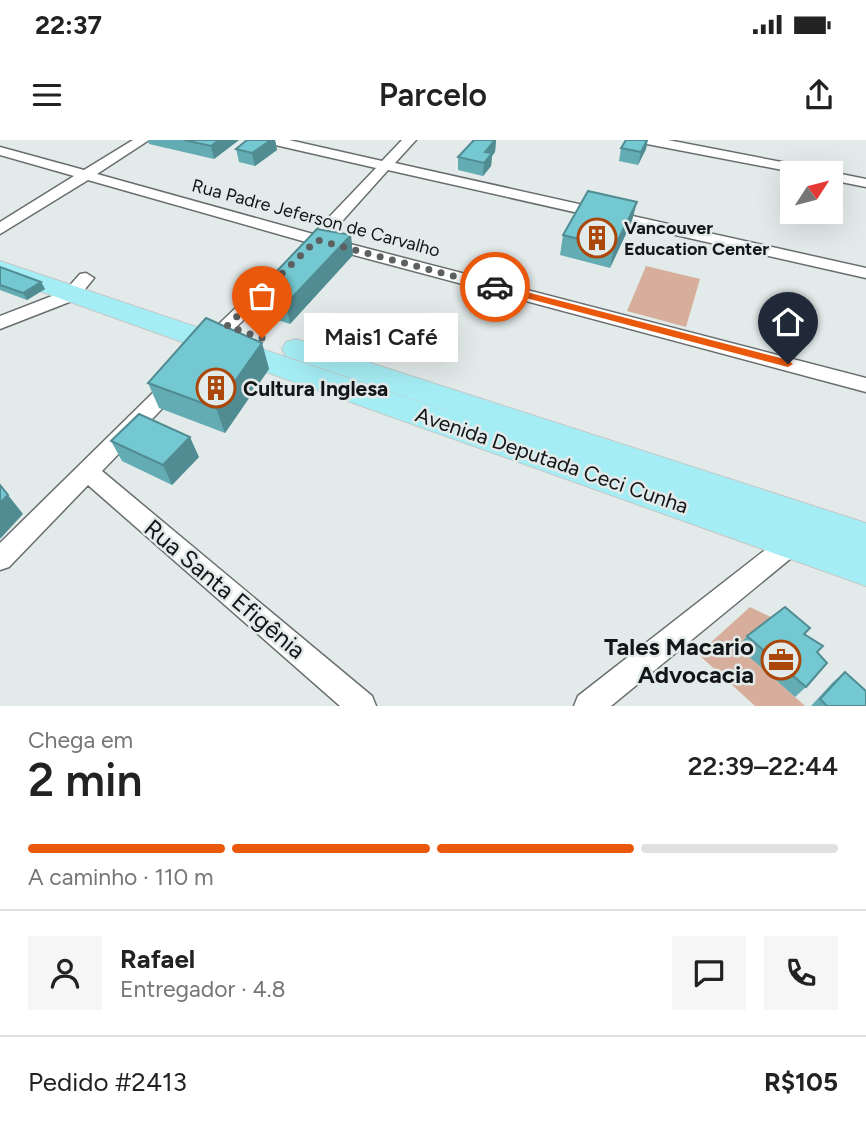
<!DOCTYPE html>
<html lang="pt">
<head>
<meta charset="utf-8">
<style>
	:root { --surface:#fff; --page:#f6f6f6; --text:#222; --muted:#767676; --line:#e0e0e0; --accent:#ea580c }
	body { margin:0; font-family:Figtree,sans-serif; background:var(--page); color:var(--text); height:100vh; display:flex; flex-direction:column; font-size:26px; white-space:nowrap }
	* { box-sizing:border-box; margin:0 }
	p { font-size:23px; color:var(--muted) }
	.icon { flex:none; width:38px; height:38px; fill:none; stroke:currentColor; stroke-width:2; stroke-linecap:round; stroke-linejoin:round }
	.map { position:relative; height:566px; overflow:hidden }
	.side { display:flex; flex-direction:column; background:var(--surface); flex:1 }
	.side>* { flex:none }
	.needle { width:46px; rotate:54deg }
	.fabs { position:absolute; left:780px; top:21px; display:grid; gap:14px }
	.fabs a { display:grid; place-items:center; width:63px; height:63px; border-radius:0px; background:var(--surface); box-shadow:0 7px 28px #0002; font-size:35px }
	.pin { position:absolute; display:grid; place-items:center; width:60px; height:60px; color:#fff; margin:-72px -30px; border-radius:50% 50% 50% 0; rotate:-45deg; box-shadow:0 0 7px #0007 }
	.pin .icon { rotate:45deg }
	.courier { position:absolute; display:grid; place-items:center; width:70px; height:70px; margin:-35px; border:5px solid #ea580c; border-radius:50%; background:#fff; color:#222; box-shadow:0 2px 9px #0007 }
	.bubble { position:absolute; height:49px; border-radius:0px; background:var(--surface); box-shadow:0 7px 28px #0002; font-size:23px; font-weight:600; line-height:49px; text-align:center }
	.overview em { font-style:normal; font-weight:600 }
	.overview div { display:flex; flex-direction:column-reverse }
	.overview { display:flex; align-items:center; justify-content:space-between; height:119px; padding:0 28px }
	h1 { font-size:46px; font-weight:600; line-height:52px }
	.bar { display:grid; grid-template-columns:repeat(4,1fr); gap:10px 7px; align-content:center; height:84px; padding:0 28px }
	.bar i { height:9px; border-radius:5px; background:var(--line) }
	.bar .active { background:var(--accent) }
	.bar p { grid-column:span 4 }
	.line { display:flex; align-items:center; gap:18px; padding:0 28px; border-top:2px solid var(--line) }
	.line div { flex:1 }
	.round { display:grid; place-items:center; flex:none; width:74px; height:74px; border-radius:0px; background:var(--page) }
	.status { display:flex; justify-content:space-between; align-items:center; height:49px; padding:0 35px; background:var(--surface); direction:ltr }
	.status svg { height:19px; fill:currentColor }
	header { display:flex; justify-content:space-between; align-items:center; height:91px; padding:0 28px; background:var(--surface); font-size:32px; font-weight:600 }
	.map>svg:first-child { display:block }
	.green { fill:#d7ae9c }
	.lines { fill:none; stroke-linecap:round; stroke-linejoin:round }
	.street-casing { stroke:#686e6e; stroke-width:3 }
	.primary-casing { stroke:#c6c7c7; stroke-width:2 }
	.street { fill:#fff; fill-rule:evenodd }
	.primary { fill:#a5edf4; fill-rule:evenodd }
	.wall { fill:#64acb4 }
	.shaded-wall { fill:#518c92 }
	.building { fill:#74c8d1; stroke:#518c92; stroke-width:2 }
	.route { fill:#ea580c }
	.done { stroke:#5c6060; stroke-width:7; stroke-dasharray:0 12.6 }
	.labels { text-anchor:middle; dominant-baseline:central; stroke-width:5; stroke-linejoin:round; paint-order:stroke }
	.far-street-label { font-size:18px; fill:#131516; stroke:#e3eaea }
	.far-poi-label { font-size:18px; font-weight:bold; fill:#131516; stroke:#e3eaea; text-anchor:start }
	.poi-label { font-size:21px; font-weight:bold; fill:#131516; stroke:#e3eaea; text-anchor:start }
	.street-label { font-size:21px; fill:#131516; stroke:#e3eaea }
	.near-street-label { font-size:24px; fill:#131516; stroke:#e3eaea }
	.near-poi-label { font-size:24px; font-weight:bold; fill:#131516; stroke:#e3eaea; text-anchor:end }
</style>
</head>
<body>
<div class="status"><b>22:37</b><svg viewBox="0 0 49 12"><path d="M0 12V9h3v3zM5 12V6h3v6zM10 12V3h3v9zM15 12V0h3v12zM26 1h20v11H26zM47 4h2v5h-2z"/></svg></div>
<header><svg class="icon" aria-label="menu" viewBox="0 0 24 24"><path d="M4 6h16M4 12h16M4 18h16"/></svg>Parcelo<svg class="icon" aria-label="share" viewBox="0 0 24 24"><path d="M12 15V3M7 8l5-5 5 5M5 13v7h14v-7"/></svg></header>
<div class="map">
<svg width="866" height="566" viewBox="0 0 866 566">
	<rect width="100%" height="100%" fill="#e3eaea"/>
	<path class="green" d="M646 126 700 139 686 187 627 171Z
		M750 467 775 479 739 507 805 566H755L698 514Z"/>
	<g class="lines">
		<defs>
			<path id="street" d="M133 0H149L97 34 313 94 376 28 271 4 264 0H289L382 21 402 0H416L395 23 866 128V138L388 30 327 98 866 238V252L320 106 314 112H302L300 109 306 102 88 40 0 94V82L74 36 0 15V7L84 30Z
				M640 0H668L818 29 825 33H798L647 4Z
				M831 32 866 39V47L831 40V33H826Z
				M86 133 94 138 77 159 0 189V176L65 151 80 134Z
				M275 135 284 140 281 144 233 190 217 212H203L201 208 221 182 269 136Z
				M175 236 182 238 185 243 182 248 102 331 372 556 376 566H340L88 345 9 427 0 430V403L168 238Z
				M792 393 801 396 804 403 801 410 611 566H574L578 556 783 396Z"/>
			<path id="primary" d="M0 121 494 287 286 216 282 209 286 202 296 199 306 202 866 383V446L0 137Z"/>
		</defs>
		<use href="#street" class="street-casing"/>
		<use href="#primary" class="primary-casing"/>
		<use href="#street" class="street"/>
		<use href="#primary" class="primary"/>
	</g>
	<path class="wall" d="M148 0H239L214 19 149 4Z
		M247 0H275L277 10 255 26 239 22 236 9Z
		M496 0 495 12 492 16 491 26 483 36 458 30V17Z
		M626 0H648L646 9 638 25 619 21 621 8Z
		M632 81 610 128 560 115 563 95Z
		M353 115 290 184 259 174 255 154Z
		M0 127 41 142 45 149 27 160 0 150Z
		M262 203 269 229 225 293 159 268 148 243Z
		M111 301 199 317 172 345 122 321Z
		M810 488 804 495 817 512 806 547 795 557 738 507 747 496Z
		M845 532 866 566H811L833 542Z"/>
	<path class="shaded-wall" d="M219 0H239L214 19 211 6Z
		M271 0H275L277 10 255 26 252 13Z
		M496 0 495 12 492 16 491 26 483 36 485 12Z
		M647 0 646 9 638 25 641 12Z
		M637 62 632 81 610 128 614 108Z
		M351 95 353 115 290 184 286 164Z
		M41 142 45 149 27 160 23 153Z
		M262 203 269 229 225 293 216 268Z
		M190 297 199 317 172 345 163 325Z
		M8 355 23 374 0 399V363Z"/>
	<path class="building" d="M184 0H219L211 6Z
		M247 0H271L252 13 236 9Z
		M474 0H495L485 12 492 13 484 23 458 17Z
		M626 0H647L641 12 621 8Z
		M588 51 637 62 614 108 563 95Z
		M317 89 351 95 286 164 255 154Z
		M0 127 41 142 23 153 0 145Z
		M206 178 262 203 216 268 148 243Z
		M139 274 190 297 163 325 111 301Z
		M0 345 8 355 0 363Z
		M785 467 810 488 804 494 823 506 817 512 827 523 806 547 747 496Z
		M845 532 866 551V566H827L820 559Z"/>
	<path class="route" d="M495 144 788 220 793 224 788 227 492 149 490 147Z"/>
	<g class="lines">
		<path class="done" d="M262 198 227 186 317 100 495 147"/>
	</g>
	<defs>
		<symbol id="building-ring" viewBox="-11 -11 22 22"><circle r="9.5" fill="#e3eaea" stroke="#aa4709" stroke-width="1.5"/><path d="M-4-6H4V6H1V3H-1V6H-4ZM-2.5-4.3h1.7v1.8h-1.7ZM.8-4.3h1.7v1.8H.8ZM-2.5-1h1.7V.8h-1.7ZM.8-1h1.7V.8H.8Z" fill="#aa4709"/></symbol>
		<symbol id="office-ring" viewBox="-11 -11 22 22"><circle r="9.5" fill="#e3eaea" stroke="#aa4709" stroke-width="1.5"/><path d="M-6-3h4V-5.5h4V-3h4V5H-6ZM-1-4.5V-3h2v-1.5ZM-6 0V1H6V0Z" fill="#aa4709"/></symbol>
	</defs>
	<g fill-rule="evenodd">
		<use href="#building-ring" x="575" y="76" width="44" height="44"/>
		<use href="#building-ring" x="194" y="226" width="44" height="44"/>
		<use href="#office-ring" x="759" y="498" width="44" height="44"/>
	</g>
	<g class="labels">
		<g class="far-street-label">
			<text transform="translate(316 78) rotate(15)">Rua Padre Jeferson de Carvalho</text>
		</g>
		<g class="far-poi-label">
			<text x="624" y="88">Vancouver<tspan x="624" dy="21">Education Center</tspan></text>
		</g>
		<g class="poi-label">
			<text x="243" y="248">Cultura Inglesa</text>
		</g>
		<g class="street-label">
			<text transform="translate(552 320) rotate(19)">Avenida Deputada Ceci Cunha</text>
		</g>
		<g class="near-street-label">
			<text transform="translate(225 449) rotate(40)">Rua Santa Efigênia</text>
		</g>
		<g class="near-poi-label">
			<text x="754" y="506">Tales Macario<tspan x="754" dy="28">Advocacia</tspan></text>
		</g>
	</g>
</svg>
<div class="fabs">
<a><svg class="needle" viewBox="-14 -14 28 28"><path d="M0-13l5 13h-10z" fill="#e53935"/><path d="M0 13l5-13h-10z" fill="#767676"/></svg></a>
</div>
<div class="pin" style="left:262px;top:198px;background:#ea580c"><svg class="icon" aria-label="bag" viewBox="0 0 24 24"><path d="M5 8h14l-1 12H6zM9 8a3 3 0 0 1 6 0"/></svg></div>
<div class="pin" style="left:788px;top:224px;background:#1f2937"><svg class="icon" aria-label="home" viewBox="0 0 24 24"><path d="M3 11l9-7 9 7M6 9v11h12V9"/></svg></div>
<div class="courier" style="left:495px;top:147px"><svg class="icon" aria-label="car" viewBox="0 0 24 24"><path d="M5 17H2v-5l4-1 3-4h7l3 4 3 1v5h-3M9 17h6M6 11h13"/><circle cx="7" cy="17" r="2"/><circle cx="17" cy="17" r="2"/></svg></div>
<div class="bubble" style="left:304px;top:173px;width:154px">Mais1 Café</div>
</div>
<section class="side">
<div class="overview"><div><h1>2 min</h1><p>Chega em</p></div><em>22:39–22:44</em></div>
<div class="bar"><i class="active"></i><i class="active"></i><i class="active"></i><i></i><p>A caminho · 110 m</p></div>
<div class="line" style="height:126px"><a class="round"><svg class="icon" aria-label="person" viewBox="0 0 24 24"><circle cx="12" cy="8" r="4"/><path d="M4 21q1-7 8-7t8 7"/></svg></a><div><b>Rafael</b><p>Entregador · 4.8</p></div><a class="round"><svg class="icon" aria-label="chat" viewBox="0 0 24 24"><path d="M4 5h16v11H9l-5 4z"/></svg></a><a class="round"><svg class="icon" aria-label="phone" viewBox="0 0 24 24"><path d="M5 4h4l2 5-3 2q2 4 5 5l2-3 5 2v4C11 20 4 13 5 4z"/></svg></a></div>
<div class="line" style="height:91px"><div>Pedido #2413</div><b>R$105</b></div>
</section>
</body>
</html>
